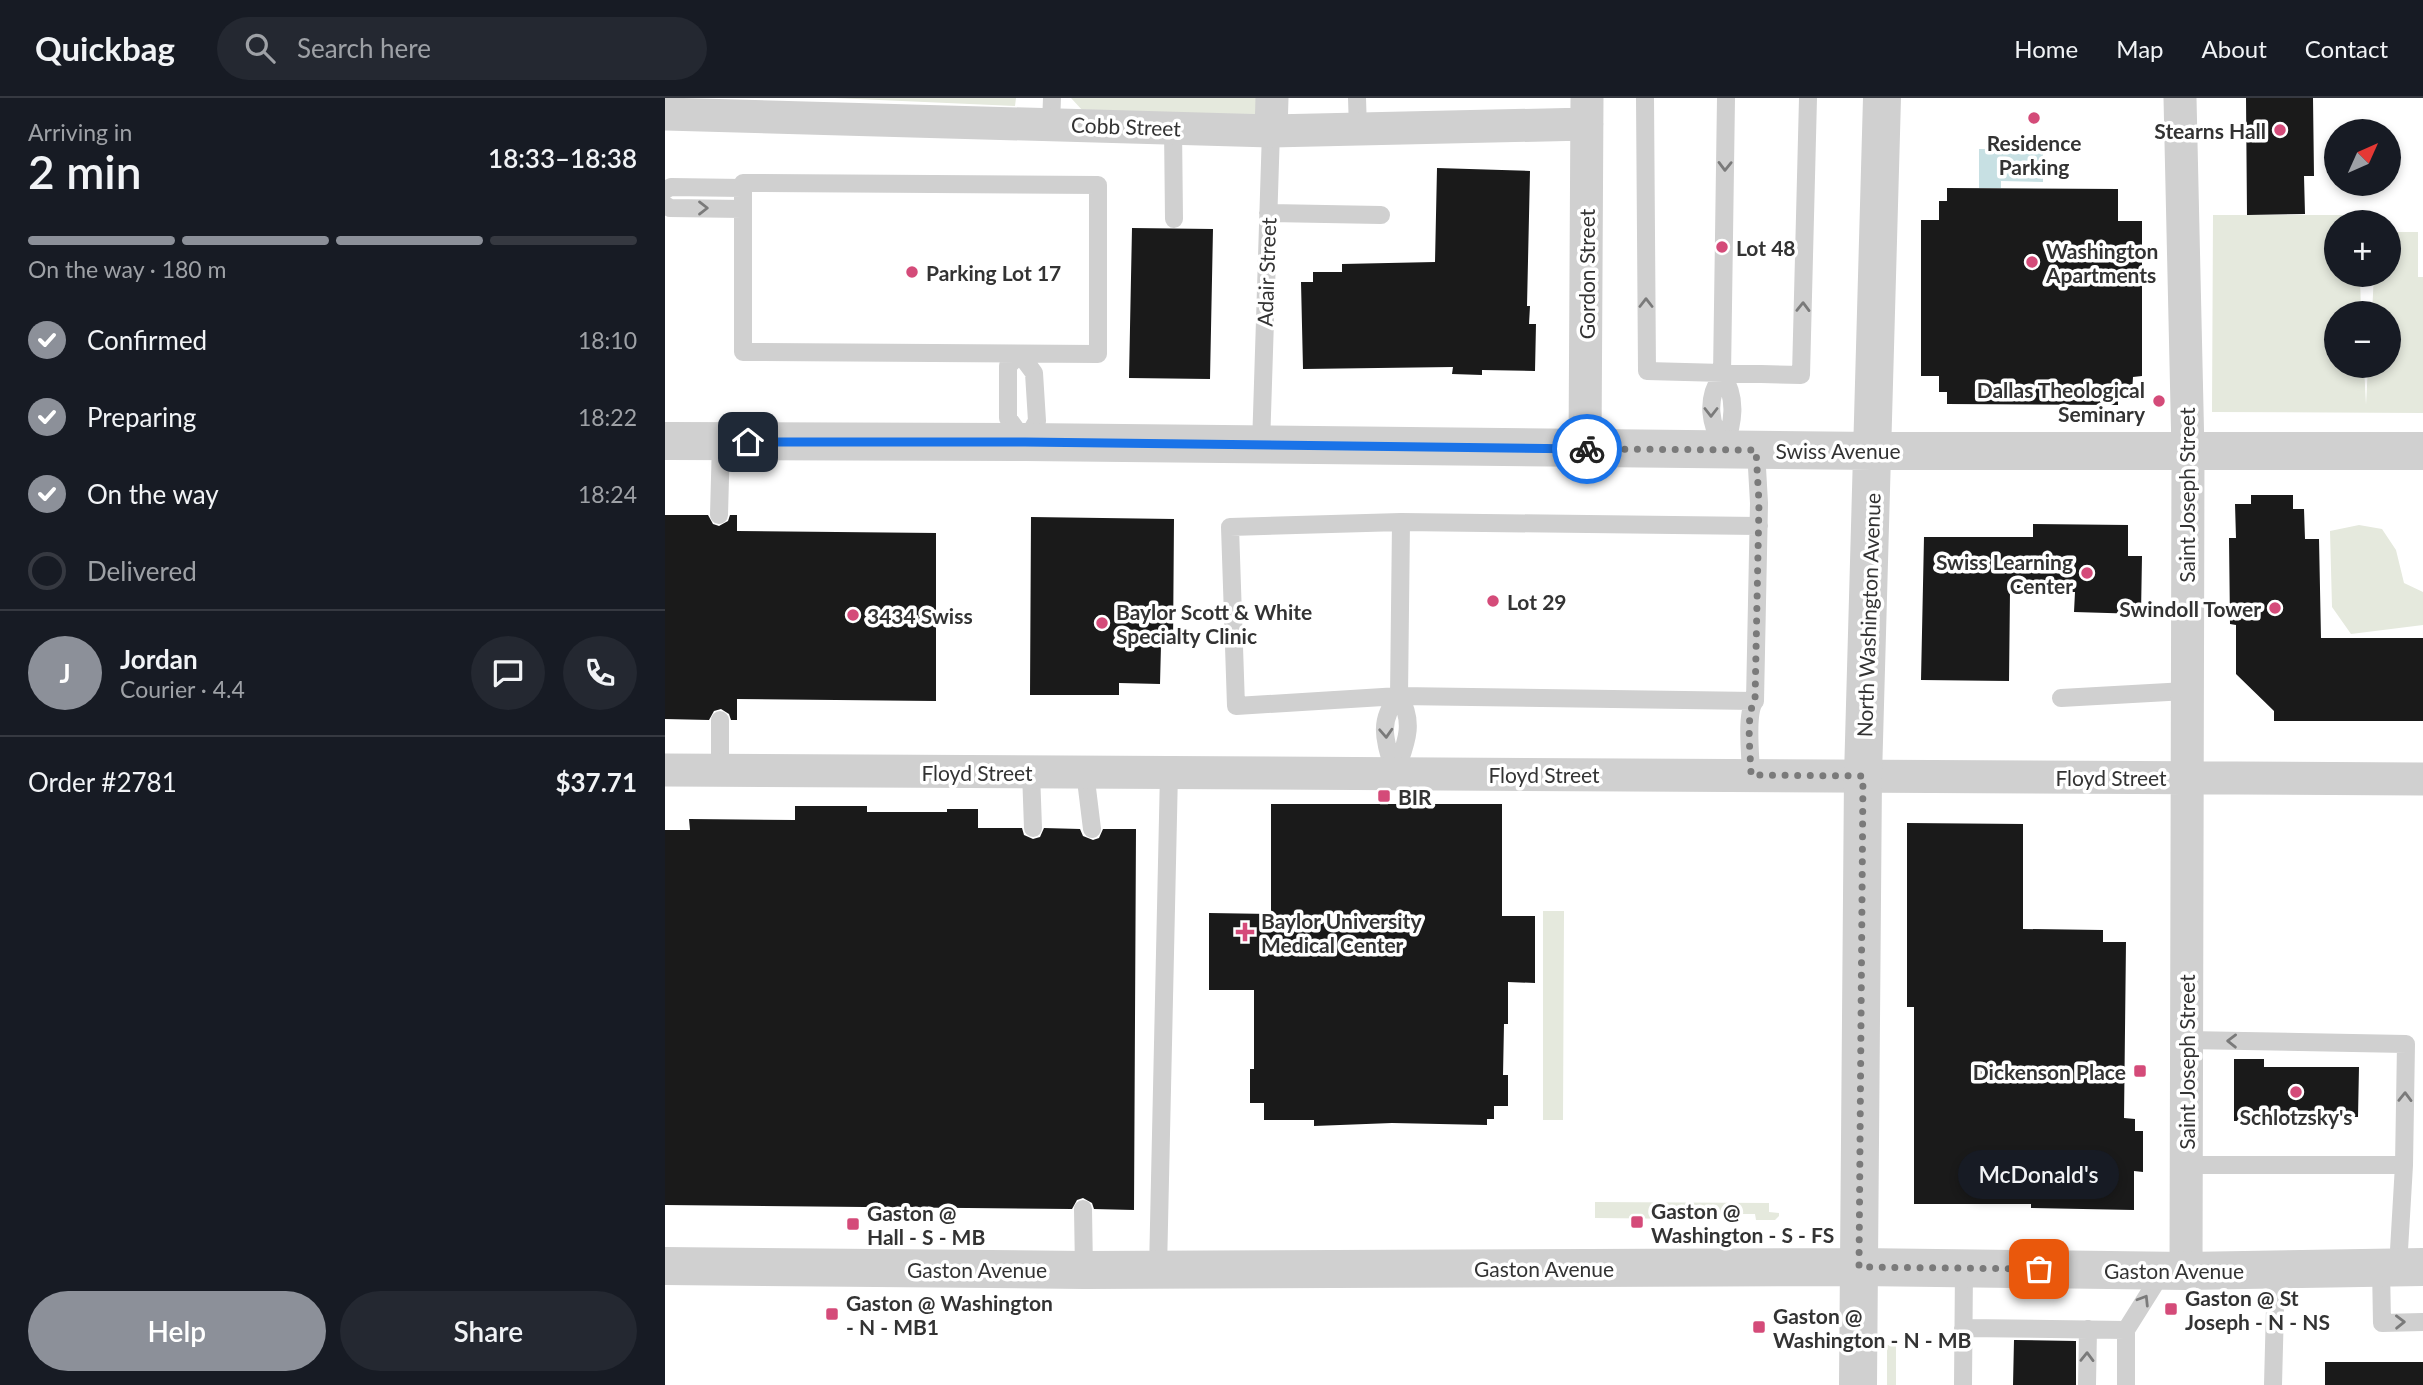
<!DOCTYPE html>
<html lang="en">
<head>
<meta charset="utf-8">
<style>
	:root { --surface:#171b24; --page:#242831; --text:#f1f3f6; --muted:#9ea1a6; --line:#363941; --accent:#8c9099 }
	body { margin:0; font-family:Lato,sans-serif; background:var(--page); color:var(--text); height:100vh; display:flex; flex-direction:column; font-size:26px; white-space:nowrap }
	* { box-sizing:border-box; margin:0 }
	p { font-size:23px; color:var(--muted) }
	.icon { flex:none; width:38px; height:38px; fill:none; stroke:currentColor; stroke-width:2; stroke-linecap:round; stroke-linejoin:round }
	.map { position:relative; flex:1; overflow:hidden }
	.drawer { display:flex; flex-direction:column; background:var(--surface); width:665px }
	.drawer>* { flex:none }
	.needle { width:46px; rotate:45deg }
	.buttons { position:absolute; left:1659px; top:21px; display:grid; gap:14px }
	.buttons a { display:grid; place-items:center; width:77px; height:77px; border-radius:50%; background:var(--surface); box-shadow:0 4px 10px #0003; font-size:35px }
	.pin { position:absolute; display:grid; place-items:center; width:60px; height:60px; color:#fff; margin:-30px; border-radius:14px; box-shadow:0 4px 10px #0006 }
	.courier { position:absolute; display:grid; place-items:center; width:70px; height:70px; margin:-35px; border:5px solid #1a73e8; border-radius:50%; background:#fff; color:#222; box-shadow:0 2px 9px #0007 }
	.bubble { position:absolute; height:49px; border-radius:24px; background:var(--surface); box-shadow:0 4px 10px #0003; font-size:23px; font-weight:600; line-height:49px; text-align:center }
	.head em { font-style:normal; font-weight:600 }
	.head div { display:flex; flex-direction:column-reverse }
	.head { display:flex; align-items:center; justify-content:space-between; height:119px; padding:0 28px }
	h1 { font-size:46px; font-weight:600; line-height:52px }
	.bar { display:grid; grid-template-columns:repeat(4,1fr); gap:10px 7px; align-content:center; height:84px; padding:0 28px }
	.bar i { height:9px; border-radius:5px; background:var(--line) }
	.bar .selected { background:var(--accent) }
	.bar p { grid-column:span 4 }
	.line { display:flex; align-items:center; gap:18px; padding:0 28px; border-top:2px solid var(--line) }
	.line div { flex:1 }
	.round { display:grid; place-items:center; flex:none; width:74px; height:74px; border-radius:37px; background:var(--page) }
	ol { padding:0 28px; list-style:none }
	li { display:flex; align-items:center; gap:21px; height:77px }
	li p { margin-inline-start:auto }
	li .icon { padding:7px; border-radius:50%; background:var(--accent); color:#fff; stroke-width:4 }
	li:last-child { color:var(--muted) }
	li i { width:38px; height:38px; border:4px solid var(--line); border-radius:50% }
	.cta { display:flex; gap:14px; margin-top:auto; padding:14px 28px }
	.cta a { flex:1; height:80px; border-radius:42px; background:var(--accent); color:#fff; font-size:28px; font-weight:600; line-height:80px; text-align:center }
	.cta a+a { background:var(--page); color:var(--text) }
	header { display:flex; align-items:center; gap:42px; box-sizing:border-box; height:98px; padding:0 35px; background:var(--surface); border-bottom:2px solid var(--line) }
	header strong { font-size:33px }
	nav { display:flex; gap:38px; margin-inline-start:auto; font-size:24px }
	.search { width:490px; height:63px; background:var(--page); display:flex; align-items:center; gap:18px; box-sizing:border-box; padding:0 24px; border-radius:38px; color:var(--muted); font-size:26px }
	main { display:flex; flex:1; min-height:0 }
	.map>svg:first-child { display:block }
	.green { fill:#e5e9dd }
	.water { fill:#c7e0e3 }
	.building { fill:#1a1a1a }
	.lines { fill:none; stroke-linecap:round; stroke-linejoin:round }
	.service { stroke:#d0d0d0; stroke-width:18 }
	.minor { stroke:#d0d0d0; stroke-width:33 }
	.tertiary { stroke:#d0d0d0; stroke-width:38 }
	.oneway { stroke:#7a7a7a }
	.done { stroke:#7a7a7a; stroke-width:7; stroke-dasharray:0 12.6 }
	.route { stroke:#1a73e8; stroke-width:9 }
	.poi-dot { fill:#d44b79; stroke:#fff; stroke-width:2.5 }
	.labels { text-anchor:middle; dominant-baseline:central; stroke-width:7; stroke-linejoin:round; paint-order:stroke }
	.street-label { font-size:21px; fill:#333; stroke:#fff }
	.poi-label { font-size:21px; font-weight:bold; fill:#333; stroke:#fff; text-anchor:start }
</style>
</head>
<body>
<header>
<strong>Quickbag</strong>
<div class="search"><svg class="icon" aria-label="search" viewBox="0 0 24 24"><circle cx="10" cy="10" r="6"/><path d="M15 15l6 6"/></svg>Search here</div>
<nav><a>Home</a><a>Map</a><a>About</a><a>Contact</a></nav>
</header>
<main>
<section class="drawer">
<div class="head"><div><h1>2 min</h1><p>Arriving in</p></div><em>18:33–18:38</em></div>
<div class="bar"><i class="selected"></i><i class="selected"></i><i class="selected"></i><i></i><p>On the way · 180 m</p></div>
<ol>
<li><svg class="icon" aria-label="check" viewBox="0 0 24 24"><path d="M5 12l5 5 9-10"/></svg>Confirmed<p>18:10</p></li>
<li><svg class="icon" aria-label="check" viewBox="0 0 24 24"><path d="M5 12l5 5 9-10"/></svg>Preparing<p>18:22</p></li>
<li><svg class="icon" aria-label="check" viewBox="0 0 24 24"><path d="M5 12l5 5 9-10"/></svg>On the way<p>18:24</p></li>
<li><i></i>Delivered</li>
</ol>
<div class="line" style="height:126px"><b class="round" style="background:var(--accent);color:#fff">J</b><div><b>Jordan</b><p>Courier · 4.4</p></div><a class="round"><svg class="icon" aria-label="chat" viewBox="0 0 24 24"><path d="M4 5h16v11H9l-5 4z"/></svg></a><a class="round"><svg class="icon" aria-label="phone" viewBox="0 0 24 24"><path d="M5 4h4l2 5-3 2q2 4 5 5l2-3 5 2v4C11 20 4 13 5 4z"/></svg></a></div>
<div class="line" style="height:91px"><div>Order #2781</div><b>$37.71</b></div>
<div class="cta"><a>Help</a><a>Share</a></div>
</section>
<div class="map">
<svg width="1758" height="1287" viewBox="0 0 1758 1287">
	<rect width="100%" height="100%" fill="#fff"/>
	<path class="green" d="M169 0H351L350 8Z
		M406 0H596V17L418 13Z
		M1548 117H1692V124H1671V177H1695L1696 215H1671V268H1699L1701 307 1703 268H1724V215H1707L1709 177H1724V134H1753V179H1758V315L1547 314Z
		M1694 427 1717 431 1731 452 1739 485 1758 494V527L1686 536 1667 509 1665 433Z
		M878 813H899L898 1022H878Z
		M930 1104 1104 1105V1114L1114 1115V1118L1110 1122H1091L1090 1116H1029V1121L930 1120Z
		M1222 1247H1231V1287H1222Z"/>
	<path class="water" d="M1314 51H1378V84L1336 83V90H1314Z"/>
	<path class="building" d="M1581 0H1648L1649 78H1639L1640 116 1582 117Z
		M772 70 865 73 862 208H865L864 226H871L870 273 817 272V277L787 276 788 269 638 271 636 184H648V174H677V166L770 164Z
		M1282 90 1453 91V123H1477V278L1468 279 1467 295H1453V307L1282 306V294H1274V278H1256V122H1274V103H1282Z
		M467 130 548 131 545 281 464 280Z
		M1586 397H1628V411H1639L1640 441H1654L1656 540H1758V623H1609V613L1571 576V527L1565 526 1564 440H1571L1570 406H1586Z
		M0 417H43L48 426 54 428 63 423 65 417H72V433L271 435V603L72 601V622H66L64 616 56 611 49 613 44 622 0 621Z
		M366 419 509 421 508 547H496L495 586 454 585V597H365Z
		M1368 426 1463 427V458H1477L1476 516 1409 514 1410 494 1345 493 1344 583 1256 582 1259 439H1368Z
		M606 706H837V818H870V885L843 884V926H839L838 977H843V1008H829V1021H822V1027L727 1025 649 1028V1022H599V1005H585V971H589V892H544V815L606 816Z
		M130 708H202V714H282V711H313V730H357L359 737 368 741 375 739 379 730 415 731 418 738 428 742 434 740 438 731H471L469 1112 429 1111 427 1105 418 1100 412 1102 407 1111 0 1107V732H25L24 721 130 722Z
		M1242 725 1358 726V831L1438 832V844H1461L1459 1020 1470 1021V1033H1478V1074L1469 1073V1112L1366 1110V1106H1249V909H1242Z
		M1569 961H1599V969H1694L1693 1019H1595V1023H1569Z
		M1349 1242 1411 1243V1287H1348Z
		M1660 1264H1758V1287H1660Z"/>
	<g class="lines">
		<path class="service" d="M692 0 693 31
			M980 0 982 273 1136 277 1143 0
			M386 26 387 0
			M508 30 509 121
			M78 85 433 87V256L78 254Z
			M0 92 6 89 78 90
			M0 107 5 110 78 111
			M603 115 716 117
			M355 256 369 275 372 323 360 344 343 320V268Z
			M1057 277C1073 300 1068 326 1059 351
			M596 348 606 33
			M1059 351C1045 326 1040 302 1057 277L1061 0
			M54 417 56 343
			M736 424 565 429 571 608 734 598 1090 603
			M1396 600 1521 593
			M55 672V622
			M366 674 368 730
			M420 674 427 731
			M730 676C740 647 751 626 734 598L736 424 1094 428
			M730 676C721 645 711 624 734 598
			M1086 677C1086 660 1080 615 1090 603L1094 405 1091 352
			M1521 942 1741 946 1739 1067 1733 1169
			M1521 1067H1739
			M418 1111 419 1172
			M1716 1169 1717 1225 1758 1224
			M493 1172 504 674
			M1298 1230 1461 1232V1287
			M1461 1232 1498 1173
			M1298 1287 1299 1171
			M1422 1287 1423 1231
			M1608 1287 1611 1171"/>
		<path class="minor" d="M1515 0 1523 354 1521 1173
			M0 16 606 33 922 26
			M606 33 607 0
			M920 351 922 0
			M0 672 1758 681"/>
		<path class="tertiary" d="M0 343 360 344 1208 353H1758
			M0 1168 419 1172 1194 1169 1521 1173 1758 1169
			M1193 1287 1198 678 1217 0"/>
	</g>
	<defs><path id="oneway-chevron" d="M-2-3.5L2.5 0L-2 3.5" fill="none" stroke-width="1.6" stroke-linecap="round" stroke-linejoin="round" transform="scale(1.75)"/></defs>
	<g class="oneway">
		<use href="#oneway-chevron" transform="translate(1060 68) rotate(91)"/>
		<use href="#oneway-chevron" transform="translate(38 110)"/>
		<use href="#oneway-chevron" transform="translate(981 205) rotate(-90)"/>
		<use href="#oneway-chevron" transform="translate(1138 209) rotate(-89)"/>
		<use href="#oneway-chevron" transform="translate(1046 314) rotate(90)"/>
		<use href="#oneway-chevron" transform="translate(721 635) rotate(87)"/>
		<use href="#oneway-chevron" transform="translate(1567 943) rotate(-179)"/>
		<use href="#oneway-chevron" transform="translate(1740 999) rotate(-89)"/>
		<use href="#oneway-chevron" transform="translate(1479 1202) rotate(-58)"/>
		<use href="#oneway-chevron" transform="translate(1735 1224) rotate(-1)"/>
		<use href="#oneway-chevron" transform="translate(1422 1259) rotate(-89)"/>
	</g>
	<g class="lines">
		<path class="done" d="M922 351 1091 352 1094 405 1090 603C1080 615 1086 660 1086 677L1198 678 1194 1169 1374 1171"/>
		<path class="route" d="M83 344H360L922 351"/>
	</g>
	<g class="poi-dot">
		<circle cx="1369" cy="20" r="7"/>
		<circle cx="1615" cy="32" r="7"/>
		<circle cx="1057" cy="149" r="7"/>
		<circle cx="1367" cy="164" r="7"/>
		<circle cx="247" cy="174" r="7"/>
		<circle cx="1494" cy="303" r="7"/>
		<circle cx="1422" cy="475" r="7"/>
		<circle cx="828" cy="503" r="7"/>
		<circle cx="1610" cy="510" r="7"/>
		<circle cx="188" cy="517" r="7"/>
		<circle cx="437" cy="525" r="7"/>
		<rect x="712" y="691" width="14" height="14" rx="3.5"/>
		<path d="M576.5 823.5h7v7h7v7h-7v7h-7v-7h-7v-7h7z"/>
		<rect x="1468" y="966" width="14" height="14" rx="3.5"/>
		<circle cx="1631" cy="994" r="7"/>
		<rect x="965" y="1117" width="14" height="14" rx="3.5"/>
		<rect x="181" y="1119" width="14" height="14" rx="3.5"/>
		<rect x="1499" y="1204" width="14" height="14" rx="3.5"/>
		<rect x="160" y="1209" width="14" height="14" rx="3.5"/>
		<rect x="1087" y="1222" width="14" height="14" rx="3.5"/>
	</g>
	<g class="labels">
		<g class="street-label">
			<text transform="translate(461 28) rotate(2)">Cobb Street</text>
			<text transform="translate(601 174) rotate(-88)">Adair Street</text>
			<text transform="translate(921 176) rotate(-90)">Gordon Street</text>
			<text x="1173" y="352">Swiss Avenue</text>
			<text transform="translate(1521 397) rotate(-90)">Saint Joseph Street</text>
			<text transform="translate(1203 517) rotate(-88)">North Washington Avenue</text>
			<text x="312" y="674">Floyd Street</text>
			<text x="879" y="676">Floyd Street</text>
			<text x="1446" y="679">Floyd Street</text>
			<text transform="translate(1521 964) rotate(-90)">Saint Joseph Street</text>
			<text x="879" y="1170">Gaston Avenue</text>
			<text x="312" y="1171">Gaston Avenue</text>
			<text x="1509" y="1172">Gaston Avenue</text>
		</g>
		<g class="poi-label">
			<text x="1601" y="32" text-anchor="end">Stearns Hall</text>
			<text x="1369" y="44" text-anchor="middle">Residence<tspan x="1369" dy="24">Parking</tspan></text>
			<text x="1071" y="149">Lot 48</text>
			<text x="1381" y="152">Washington<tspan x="1381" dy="24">Apartments</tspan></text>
			<text x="261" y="174">Parking Lot 17</text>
			<text x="1480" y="291" text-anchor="end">Dallas Theological<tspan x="1480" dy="24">Seminary</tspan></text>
			<text x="1408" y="463" text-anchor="end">Swiss Learning<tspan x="1408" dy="24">Center</tspan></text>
			<text x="842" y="503">Lot 29</text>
			<text x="1596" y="510" text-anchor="end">Swindoll Tower</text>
			<text x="451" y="513">Baylor Scott &amp; White<tspan x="451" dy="24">Specialty Clinic</tspan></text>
			<text x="202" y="517">3434 Swiss</text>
			<text x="733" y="698">BIR</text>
			<text x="596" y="822">Baylor University<tspan x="596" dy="24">Medical Center</tspan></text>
			<text x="1461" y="973" text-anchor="end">Dickenson Place</text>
			<text x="1631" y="1018" text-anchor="middle">Schlotzsky's</text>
			<text x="986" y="1112">Gaston @<tspan x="986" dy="24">Washington - S - FS</tspan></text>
			<text x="202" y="1114">Gaston @<tspan x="202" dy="24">Hall - S - MB</tspan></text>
			<text x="1520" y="1199">Gaston @ St<tspan x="1520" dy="24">Joseph - N - NS</tspan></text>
			<text x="181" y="1204">Gaston @ Washington<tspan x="181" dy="24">- N - MB1</tspan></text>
			<text x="1108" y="1217">Gaston @<tspan x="1108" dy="24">Washington - N - MB</tspan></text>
		</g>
	</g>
</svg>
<div class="buttons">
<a><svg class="needle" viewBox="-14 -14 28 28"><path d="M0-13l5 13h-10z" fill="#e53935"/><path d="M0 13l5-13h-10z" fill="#9ea1a6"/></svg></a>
<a>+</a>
<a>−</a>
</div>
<div class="pin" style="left:1374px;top:1171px;background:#ea580c"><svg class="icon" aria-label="bag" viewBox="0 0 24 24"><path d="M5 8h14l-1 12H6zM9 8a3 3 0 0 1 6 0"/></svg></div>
<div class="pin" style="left:83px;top:344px;background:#1f2937"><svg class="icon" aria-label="home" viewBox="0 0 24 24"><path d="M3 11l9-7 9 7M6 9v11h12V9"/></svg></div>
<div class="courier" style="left:922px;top:351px"><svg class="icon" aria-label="bike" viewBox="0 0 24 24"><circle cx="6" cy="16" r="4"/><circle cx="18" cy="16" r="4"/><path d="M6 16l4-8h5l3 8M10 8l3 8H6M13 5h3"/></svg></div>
<div class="bubble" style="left:1293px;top:1052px;width:161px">McDonald's</div>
</div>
</main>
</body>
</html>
